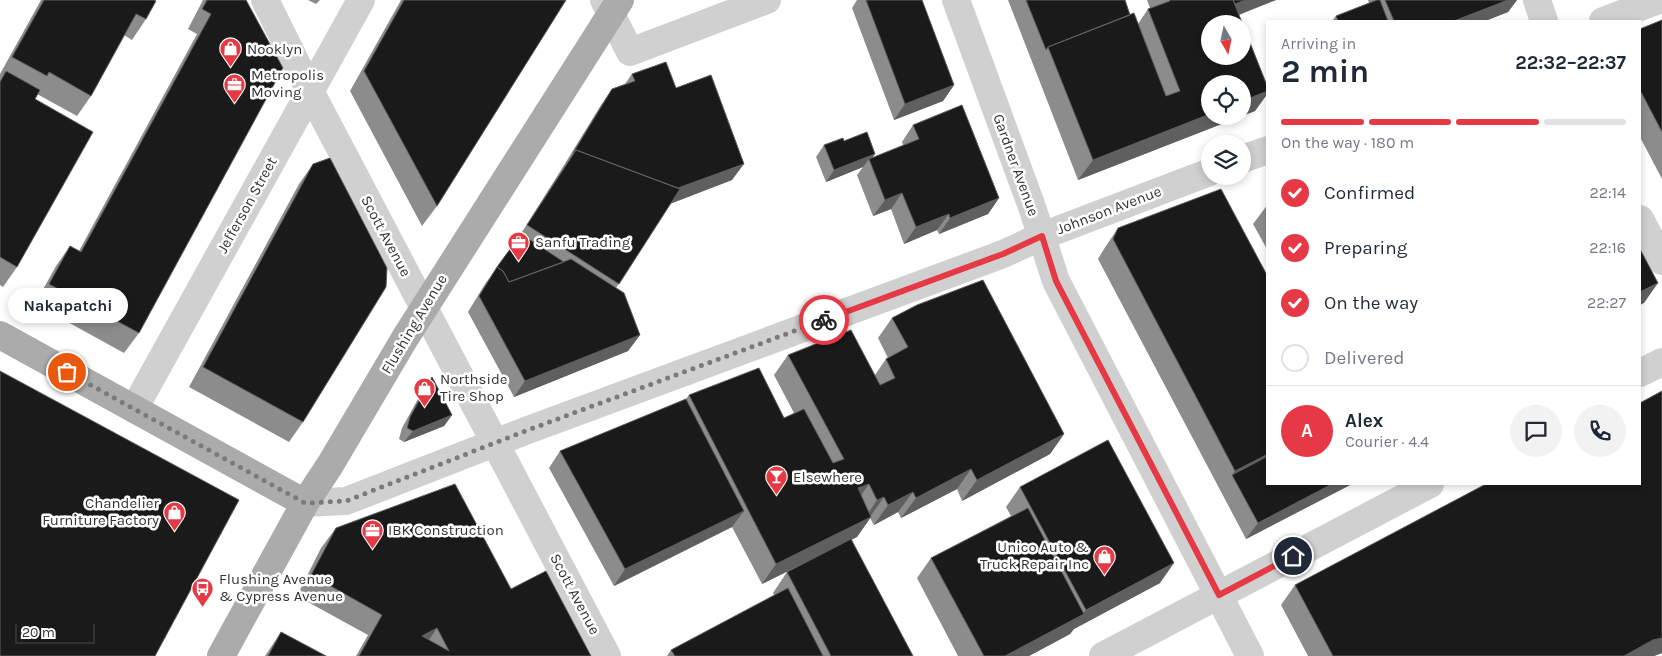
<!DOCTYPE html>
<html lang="en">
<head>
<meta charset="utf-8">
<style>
	:root { --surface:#fff; --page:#f2f2f3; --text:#1f2937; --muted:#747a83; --line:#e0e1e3; --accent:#e63946 }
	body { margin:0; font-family:Karla,sans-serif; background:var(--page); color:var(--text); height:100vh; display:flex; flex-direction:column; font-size:19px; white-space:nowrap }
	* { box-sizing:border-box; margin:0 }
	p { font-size:16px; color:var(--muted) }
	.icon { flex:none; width:28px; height:28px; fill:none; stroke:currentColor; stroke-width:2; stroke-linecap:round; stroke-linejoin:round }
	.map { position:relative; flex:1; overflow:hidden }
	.drawer { position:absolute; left:1266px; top:20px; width:375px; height:465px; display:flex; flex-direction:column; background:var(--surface); border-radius:0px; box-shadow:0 2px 8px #0003 }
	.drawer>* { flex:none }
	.needle { width:32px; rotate:171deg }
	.fabs { position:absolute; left:1201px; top:15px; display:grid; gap:10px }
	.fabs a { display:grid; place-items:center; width:50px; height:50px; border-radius:50%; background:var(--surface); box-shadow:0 2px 8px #0003; font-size:25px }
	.scale { position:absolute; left:15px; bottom:12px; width:80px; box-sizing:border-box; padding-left:5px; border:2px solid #333; border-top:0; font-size:14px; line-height:18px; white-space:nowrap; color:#333; -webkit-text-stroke:4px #fff; paint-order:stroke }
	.pin { position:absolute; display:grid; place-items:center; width:42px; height:42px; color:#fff; margin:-21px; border:2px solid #fff; border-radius:50%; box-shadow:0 1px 5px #0007 }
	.courier { position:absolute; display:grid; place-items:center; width:50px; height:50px; margin:-25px; border:4px solid #e63946; border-radius:50%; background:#fff; color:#222; box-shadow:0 1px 6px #0007 }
	.bubble { position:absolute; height:35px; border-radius:18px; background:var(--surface); box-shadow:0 2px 8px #0003; font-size:16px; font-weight:700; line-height:35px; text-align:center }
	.summary em { font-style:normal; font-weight:700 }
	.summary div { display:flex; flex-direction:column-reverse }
	.summary { display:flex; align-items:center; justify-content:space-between; height:85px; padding:0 15px }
	h1 { font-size:32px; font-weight:700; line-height:38px }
	.bar { display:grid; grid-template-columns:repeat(4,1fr); gap:8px 5px; align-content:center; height:60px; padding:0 15px }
	.bar i { height:6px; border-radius:4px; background:var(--line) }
	.bar .selected { background:var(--accent) }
	.bar p { grid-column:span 4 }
	.line { display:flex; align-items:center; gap:12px; padding:0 15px; border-top:1px solid var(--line) }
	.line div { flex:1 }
	.round { display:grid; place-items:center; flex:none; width:52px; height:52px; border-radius:26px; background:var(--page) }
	ol { padding:0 15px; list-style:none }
	li { display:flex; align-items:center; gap:15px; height:55px }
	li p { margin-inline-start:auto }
	li .icon { padding:5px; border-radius:50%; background:var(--accent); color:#fff; stroke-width:4 }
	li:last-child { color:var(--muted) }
	li i { width:28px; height:28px; border:2px solid var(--line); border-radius:50% }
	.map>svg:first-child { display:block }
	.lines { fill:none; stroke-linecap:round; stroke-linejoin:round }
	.minor { stroke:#d0d0d0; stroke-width:28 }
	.major { stroke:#ababab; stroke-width:28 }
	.wall { fill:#8c8c8c }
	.shaded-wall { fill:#5f5f5f }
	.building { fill:#1a1a1a; stroke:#5f5f5f; fill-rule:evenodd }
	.done { stroke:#7a7a7a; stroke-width:5; stroke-dasharray:0 9 }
	.route { stroke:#e63946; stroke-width:6 }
	.labels { text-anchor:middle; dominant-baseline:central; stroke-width:5; stroke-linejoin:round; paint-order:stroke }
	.poi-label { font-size:15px; fill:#333; stroke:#fff; text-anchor:start }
	.street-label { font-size:15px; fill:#333; stroke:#fff }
</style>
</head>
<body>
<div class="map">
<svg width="1662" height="656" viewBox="0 0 1662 656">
	<rect width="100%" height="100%" fill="#fff"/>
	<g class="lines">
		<path class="minor" d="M265 0 310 91 607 656
			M604 0 630 52 767 0
			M956 0 1032 207 1056 281 1250 656
			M1537 0 1544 21
			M1603 21 1659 0
			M1242 159 1268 150
			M1640 219 1662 261
			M1640 373 1662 362
			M134 409 361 0
			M305 503 346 501 528 430 1003 254 1042 236 1210 172
			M1103 656 1430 484"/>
		<path class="major" d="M0 335 305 503
			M221 656 305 503 330 465 405 338 620 0"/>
	</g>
	<path class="wall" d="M41 0H154L146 19 132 40 124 35 91 96 77 116 37 94 35 99 17 267 3 287 0 285V74Z
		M203 0H246L139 333 124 353 35 304 56 266 70 246 79 251 197 34 188 29Z
		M308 0H320L316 4Z
		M401 0H566L437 206 422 226 350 91Z
		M857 0H922L954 85 943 101 894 120 852 8Z
		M1008 0H1125L1130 15 1138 24 1148 9 1150 8 1147 0H1276L1239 15 1268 88V93L1255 111 1078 180Z
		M1368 0H1517L1508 12 1485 21H1332L1336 16 1369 3Z
		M1662 20V179L1640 137V29Z
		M632 74 676 88 732 180 671 203 616 288 640 335 628 351 514 397 468 312 485 284 515 243 561 170 601 105 612 89 625 84Z
		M913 125 999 198 988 214 939 234 937 230 904 244 891 209 873 216 857 175 863 167 826 182 816 157 824 145 844 141 873 158 903 145 902 142Z
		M313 164 303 422 289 442 189 387 299 184Z
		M1268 204V251L1253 224Z
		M1118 228 1352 484 1246 539 1098 259 1104 249Z
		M892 318 1064 434 1050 454 962 501 957 489 901 518 898 512 874 525 870 518 857 537 851 540 913 656H667L671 650 774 595 773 593 787 572 826 552 762 584 732 527 614 586 549 468 560 451 686 399 689 395 784 418 794 413 774 375 788 355 875 375 886 359 888 358 878 338Z
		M432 377 452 415 444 426 404 442 399 439 402 428 424 388Z
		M1662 391V653L1654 656H1308L1281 605 1295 585Z
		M1020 487 1160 583 1074 629 1070 634 1029 656H958L917 578 931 558 1011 516 1006 507Z
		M336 528 511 589 591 656H356L368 635 297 596 321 548Z
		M281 632 326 656H265Z"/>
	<path class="shaded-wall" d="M1246 0H1276L1220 22 1231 6Z
		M1508 0H1517L1508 12 1485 21H1454Z
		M954 85 943 101 894 120 905 104Z
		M1268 91V93L1255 111 1242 116V101Z
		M1210 114V116H1242L1078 180 1093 160Z
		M875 154 870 161 869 159 863 167 826 182 834 170Z
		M744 164 732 180 670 204 675 189Z
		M902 193 891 209 873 216 885 200Z
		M999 198 988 214 939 234 950 218Z
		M949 214 937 230 904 244 916 227Z
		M1658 283 1644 303 1640 305V292Z
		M640 335 628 351 514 397 525 381Z
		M452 415 444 426 404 442 413 431Z
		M1064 434 1050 454 962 501 977 480Z
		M1268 454V467L1232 475 1235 471Z
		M971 469 957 489 901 518 916 498Z
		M869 484 854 505 858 488Z
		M1332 484H1352L1246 539 1258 523Z
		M913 492 898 512 874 525 888 505Z
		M884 497 870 517 863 521 877 500Z
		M744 511 732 527 614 586 625 569Z
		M871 517 857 537 762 584 776 564Z
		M1174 563 1160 583 1074 629 1070 634 1029 656H1005L1082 615 1086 610Z
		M437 628 423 649 422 636Z
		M1662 638V653L1654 656H1624L1653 640Z"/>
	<path class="building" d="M44 0H154L156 1 146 19 136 14 91 96 49 72 47 76 12 57Z
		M207 0H246L283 68 139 333 49 284 70 246 81 252 211 14 202 9Z
		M404 0H566L437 206 364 71Z
		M866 0H922L954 85 905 104Z
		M1026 0H1125L1130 15 1048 47 1046 50Z
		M1169 0H1233L1268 88V91L1242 101V84H1210V114L1093 160 1048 47 1134 13 1166 96 1180 91 1148 9 1170 1ZM1210 24H1242V56H1210Z
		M1233 0H1246L1235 4Z
		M1377 0H1380L1388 21H1338L1336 16Z
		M1385 0H1508L1454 21H1394Z
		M1662 20V132L1640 90V29Z
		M666 62 676 88 711 75 744 164 678 188 576 150 573 153 612 89 635 81 632 74Z
		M6 71 40 90 35 99 93 132 17 267 0 257V82Z
		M962 105 999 198 950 218 949 214 916 227 902 193 885 200 869 159 919 139 913 125Z
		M867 132 875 154 834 170 824 145 843 138 844 141Z
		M576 150 680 189 619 284 527 225Z
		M330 158 387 268 386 287 303 422 203 367 313 164Z
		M1221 189 1268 277V454L1235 471 1113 239 1118 228Z
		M521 234 564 262 509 282 503 271 497 267Z
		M1640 249 1658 283 1640 292Z
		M571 259 624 293 640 335 525 381 479 296 497 267 503 271 509 282Z
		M983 280 1064 434 977 480 971 469 916 498 913 492 888 505 884 497 877 500 869 484 858 488 871 517 776 564 689 395 759 368 784 418 804 409 833 463 844 459 788 355 851 330 880 385 895 378 886 359 908 347 892 318 917 305Z
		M0 371 239 500 155 656H0Z
		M432 377 452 415 413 431 407 428 410 417Z
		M1662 391V638L1653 640 1624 656H1333L1295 585 1486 484H1640V403Z
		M686 399 744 511 625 569 560 451Z
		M1108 440 1174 563 1086 610 1020 487Z
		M1268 456V484H1332L1258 523 1232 475Z
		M455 484 511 589 546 571 591 656H359L382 615 311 575 336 528ZM437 628 449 651 422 636Z
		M1028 508 1084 614 1005 656H984L931 558Z
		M851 539 913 656H831L787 572Z
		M788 588 823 656H675L671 650Z
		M281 632 326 656H268Z"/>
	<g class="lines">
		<path class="done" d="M67 372 305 503 346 501 528 430 824 320"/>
		<path class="route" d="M824 320 1003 254 1042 236 1056 281 1219 595 1293 556"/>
	</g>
	<defs>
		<symbol id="shop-pin" viewBox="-11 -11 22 30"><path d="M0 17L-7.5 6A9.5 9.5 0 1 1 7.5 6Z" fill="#e63946" stroke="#fff"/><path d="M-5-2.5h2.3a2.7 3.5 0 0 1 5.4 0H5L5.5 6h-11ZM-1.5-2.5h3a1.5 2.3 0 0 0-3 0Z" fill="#fff"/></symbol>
		<symbol id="office-pin" viewBox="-11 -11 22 30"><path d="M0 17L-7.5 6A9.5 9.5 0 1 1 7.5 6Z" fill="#e63946" stroke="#fff"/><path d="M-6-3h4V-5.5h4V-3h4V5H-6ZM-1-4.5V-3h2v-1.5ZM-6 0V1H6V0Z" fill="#fff"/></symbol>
		<symbol id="bar-pin" viewBox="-11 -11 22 30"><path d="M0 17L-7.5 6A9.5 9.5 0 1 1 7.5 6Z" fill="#e63946" stroke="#fff"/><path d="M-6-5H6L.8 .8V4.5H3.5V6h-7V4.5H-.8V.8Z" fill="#fff"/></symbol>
		<symbol id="bus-pin" viewBox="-11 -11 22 30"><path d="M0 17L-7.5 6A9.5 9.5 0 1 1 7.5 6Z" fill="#e63946" stroke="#fff"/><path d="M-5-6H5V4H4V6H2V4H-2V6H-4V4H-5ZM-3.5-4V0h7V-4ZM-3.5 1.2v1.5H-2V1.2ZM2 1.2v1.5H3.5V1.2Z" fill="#fff"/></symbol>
	</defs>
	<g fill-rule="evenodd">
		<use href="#shop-pin" x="218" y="36" width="25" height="34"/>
		<use href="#office-pin" x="222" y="72" width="25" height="34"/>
		<use href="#office-pin" x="506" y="230" width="25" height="34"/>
		<use href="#shop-pin" x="412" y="376" width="25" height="34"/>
		<use href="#bar-pin" x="764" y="464" width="25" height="34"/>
		<use href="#shop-pin" x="162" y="500" width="25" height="34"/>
		<use href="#office-pin" x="360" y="518" width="25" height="34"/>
		<use href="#shop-pin" x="1092" y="544" width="25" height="34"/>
		<use href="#bus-pin" x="190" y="576" width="25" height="34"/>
	</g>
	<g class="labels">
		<g class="poi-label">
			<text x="247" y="49">Nooklyn</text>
			<text x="251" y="75">Metropolis<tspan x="251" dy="17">Moving</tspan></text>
			<text x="535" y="242">Sanfu Trading</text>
			<text x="440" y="379">Northside<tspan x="440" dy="17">Tire Shop</tspan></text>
			<text x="793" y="477">Elsewhere</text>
			<text x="159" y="503" text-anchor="end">Chandelier<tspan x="159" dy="17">Furniture Factory</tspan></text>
			<text x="388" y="530">IBK Construction</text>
			<text x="1089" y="547" text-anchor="end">Unico Auto &amp;<tspan x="1089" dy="17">Truck Repair Inc</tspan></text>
			<text x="219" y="579">Flushing Avenue<tspan x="219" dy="17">&amp; Cypress Avenue</tspan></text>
		</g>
		<g class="street-label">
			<text transform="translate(1016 165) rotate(70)">Gardner Avenue</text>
			<text transform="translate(247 205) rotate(-61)">Jefferson Street</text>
			<text transform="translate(1109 210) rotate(-21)">Johnson Avenue</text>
			<text transform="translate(386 236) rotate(62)">Scott Avenue</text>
			<text transform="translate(414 324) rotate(-59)">Flushing Avenue</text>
			<text transform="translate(575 594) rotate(62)">Scott Avenue</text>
		</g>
	</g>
</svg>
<div class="fabs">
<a><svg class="needle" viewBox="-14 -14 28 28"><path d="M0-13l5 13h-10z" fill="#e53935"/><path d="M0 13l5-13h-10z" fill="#747a83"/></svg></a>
<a><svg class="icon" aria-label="locate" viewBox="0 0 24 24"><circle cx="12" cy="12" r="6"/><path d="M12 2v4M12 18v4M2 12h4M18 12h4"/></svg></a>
<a><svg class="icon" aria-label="layers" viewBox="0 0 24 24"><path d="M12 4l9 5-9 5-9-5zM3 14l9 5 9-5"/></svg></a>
</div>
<div class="scale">20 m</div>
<div class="pin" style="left:67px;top:372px;background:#ea580c"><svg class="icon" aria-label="bag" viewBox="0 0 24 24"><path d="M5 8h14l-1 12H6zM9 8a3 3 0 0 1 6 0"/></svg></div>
<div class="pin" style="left:1293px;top:556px;background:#1f2937"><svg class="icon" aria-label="home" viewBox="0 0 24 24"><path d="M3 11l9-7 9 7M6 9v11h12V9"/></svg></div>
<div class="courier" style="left:824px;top:320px"><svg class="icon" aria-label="bike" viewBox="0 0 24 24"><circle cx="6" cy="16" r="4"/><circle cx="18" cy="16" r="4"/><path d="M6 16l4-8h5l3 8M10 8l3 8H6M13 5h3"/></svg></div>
<div class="bubble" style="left:8px;top:288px;width:120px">Nakapatchi</div>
<section class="drawer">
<div class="summary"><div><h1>2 min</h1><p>Arriving in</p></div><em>22:32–22:37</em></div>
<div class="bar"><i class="selected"></i><i class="selected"></i><i class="selected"></i><i></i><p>On the way · 180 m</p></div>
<ol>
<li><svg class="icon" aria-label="check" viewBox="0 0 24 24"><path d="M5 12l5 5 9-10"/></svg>Confirmed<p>22:14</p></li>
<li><svg class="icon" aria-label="check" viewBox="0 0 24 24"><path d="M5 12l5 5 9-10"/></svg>Preparing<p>22:16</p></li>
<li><svg class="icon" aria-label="check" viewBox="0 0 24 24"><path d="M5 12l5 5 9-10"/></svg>On the way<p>22:27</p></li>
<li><i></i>Delivered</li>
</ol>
<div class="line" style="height:90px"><b class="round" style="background:var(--accent);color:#fff">A</b><div><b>Alex</b><p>Courier · 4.4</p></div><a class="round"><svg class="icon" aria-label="chat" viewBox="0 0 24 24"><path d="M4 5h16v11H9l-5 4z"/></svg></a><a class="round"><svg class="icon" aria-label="phone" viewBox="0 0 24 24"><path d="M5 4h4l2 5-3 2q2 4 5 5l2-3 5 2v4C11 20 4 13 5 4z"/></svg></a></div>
</section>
</div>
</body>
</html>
